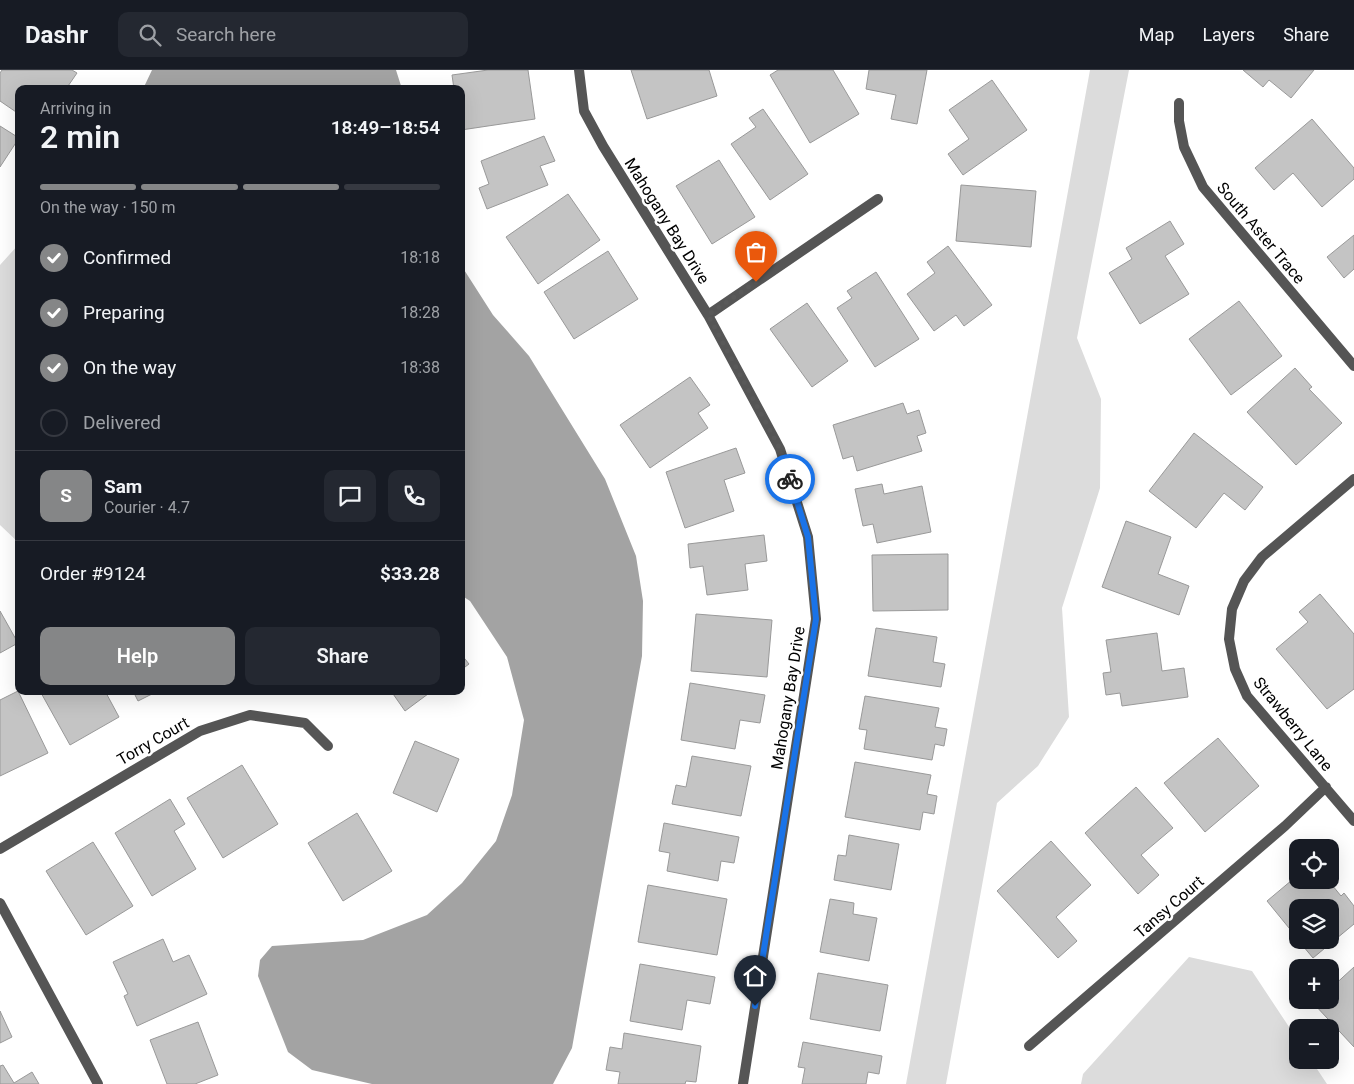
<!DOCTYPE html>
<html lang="en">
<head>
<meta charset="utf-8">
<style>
	:root { --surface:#171b24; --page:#242831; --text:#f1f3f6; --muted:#9ea1a6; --line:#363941; --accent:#858687 }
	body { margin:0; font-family:Roboto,sans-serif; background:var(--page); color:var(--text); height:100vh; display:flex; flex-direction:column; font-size:19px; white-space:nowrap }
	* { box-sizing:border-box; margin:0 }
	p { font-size:16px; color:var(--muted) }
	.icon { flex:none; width:28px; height:28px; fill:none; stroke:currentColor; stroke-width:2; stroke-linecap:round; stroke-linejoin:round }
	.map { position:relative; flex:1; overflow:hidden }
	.panel { position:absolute; left:15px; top:15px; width:450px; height:610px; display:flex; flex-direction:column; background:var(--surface); border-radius:10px; box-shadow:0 5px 20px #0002 }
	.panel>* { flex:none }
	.controls { position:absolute; left:1289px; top:769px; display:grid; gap:10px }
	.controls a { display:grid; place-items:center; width:50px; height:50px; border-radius:10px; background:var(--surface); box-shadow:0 5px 20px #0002; font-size:25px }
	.pin { position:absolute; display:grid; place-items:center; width:42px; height:42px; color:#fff; margin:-51px -21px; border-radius:50% 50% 50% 0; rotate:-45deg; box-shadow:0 0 5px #0007 }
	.pin .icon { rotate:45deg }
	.courier { position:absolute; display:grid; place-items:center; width:50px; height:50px; margin:-25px; border:4px solid #1a73e8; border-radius:50%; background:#fff; color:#222; box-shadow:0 1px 6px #0007 }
	.summary em { font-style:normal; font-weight:600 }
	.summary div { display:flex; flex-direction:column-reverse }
	.summary { display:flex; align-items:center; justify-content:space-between; height:85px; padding:0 25px }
	h1 { font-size:32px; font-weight:600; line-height:38px }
	.bar { display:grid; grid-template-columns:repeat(4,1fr); gap:8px 5px; align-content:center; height:60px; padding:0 25px }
	.bar i { height:6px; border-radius:4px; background:var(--line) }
	.bar .active { background:var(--accent) }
	.bar p { grid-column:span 4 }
	.line { display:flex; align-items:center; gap:12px; padding:0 25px; border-top:1px solid var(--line) }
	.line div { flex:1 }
	.round { display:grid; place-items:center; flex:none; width:52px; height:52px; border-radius:10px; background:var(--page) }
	ol { padding:0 25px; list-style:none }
	li { display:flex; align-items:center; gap:15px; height:55px }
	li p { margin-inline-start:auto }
	li .icon { padding:5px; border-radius:50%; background:var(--accent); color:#fff; stroke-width:4 }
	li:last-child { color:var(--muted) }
	li i { width:28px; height:28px; border:2px solid var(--line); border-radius:50% }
	.cta { display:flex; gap:10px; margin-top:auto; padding:10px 25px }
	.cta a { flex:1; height:58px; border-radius:10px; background:var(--accent); color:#fff; font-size:20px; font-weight:600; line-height:58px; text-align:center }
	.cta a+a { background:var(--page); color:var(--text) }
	header { display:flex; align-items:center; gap:30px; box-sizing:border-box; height:70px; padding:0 25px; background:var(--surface); border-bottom:1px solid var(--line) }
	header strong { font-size:24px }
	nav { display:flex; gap:28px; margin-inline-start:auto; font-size:18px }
	.search { width:350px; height:45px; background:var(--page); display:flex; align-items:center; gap:12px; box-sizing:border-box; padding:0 18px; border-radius:10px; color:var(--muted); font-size:19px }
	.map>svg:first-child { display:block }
	.green { fill:#dcdcdc }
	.water { fill:#a3a3a3 }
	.building { fill:#c4c4c4; stroke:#999 }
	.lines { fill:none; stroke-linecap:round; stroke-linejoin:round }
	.street { stroke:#555; stroke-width:10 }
	.done { stroke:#595959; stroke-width:5; stroke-dasharray:0 9 }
	.route { stroke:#1a73e8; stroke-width:6 }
	.labels { text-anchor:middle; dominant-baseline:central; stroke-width:5; stroke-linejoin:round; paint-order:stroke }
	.street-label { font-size:16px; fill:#000; stroke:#fff }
</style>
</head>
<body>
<header>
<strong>Dashr</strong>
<div class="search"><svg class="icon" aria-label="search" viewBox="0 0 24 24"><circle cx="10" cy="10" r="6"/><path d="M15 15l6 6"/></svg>Search here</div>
<nav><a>Map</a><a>Layers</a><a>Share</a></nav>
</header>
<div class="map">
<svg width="1354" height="1014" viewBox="0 0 1354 1014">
	<rect width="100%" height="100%" fill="#fff"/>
	<path class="green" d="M1090 0H1129L1077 268 1101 329 1100 418 1062 538 1069 647 1038 696 997 733 946 1014H906Z
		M19 174V473L0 455V195Z
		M1189 887 1252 901 1297 969 1298 990H1311L1327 1014H1081L1083 1004Z"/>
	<path class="water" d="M152 0H396L402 19H143Z
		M461 195 493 245 529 286 605 409 636 486 643 531 642 586 572 978 553 1014H372L312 1000 288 982 258 906 260 890 272 876 363 870 427 845 462 813 496 771 512 725 524 650 507 587 470 531 461 525Z"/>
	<path class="building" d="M2 0H72L77 3 66 19H19V44L0 31V3Z
		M488 0H528L535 49 461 60V19H454L452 5Z
		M631 0H709L717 26 647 49Z
		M778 0H833L859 44 810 73 770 5Z
		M869 0H927L917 54 891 49 896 25 866 19Z
		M1243 0H1314L1291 28 1269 10 1263 17Z
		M992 10 1027 60 963 105 948 84 969 69 949 40Z
		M763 39 808 104 770 130 731 74 756 57 749 48Z
		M1312 49 1354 98V109L1322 137 1293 103 1274 120 1255 98Z
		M0 56 19 68 0 97Z
		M544 66 555 91 540 96 548 115 487 139 479 118 489 114 481 91Z
		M719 90 755 147 712 174 676 116Z
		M961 115 1036 121 1031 177 956 171Z
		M568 124 600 170 538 214 506 167Z
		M1170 151 1184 174 1165 186 1189 224 1140 254 1109 203 1132 189 1126 178Z
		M1354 165V199L1344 208 1327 187Z
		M948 176 992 235 964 256 956 245 934 261 907 224 935 203 927 192Z
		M608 181 638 229 574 269 544 222Z
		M876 202 919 269 875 297 837 238 852 228 847 221Z
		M1239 231 1282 286 1231 325 1189 269Z
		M807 233 848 291 812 317 770 259Z
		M1295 298 1312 317 1309 319 1342 353 1296 395 1247 342Z
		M690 307 710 335 698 343 708 358 650 398 620 355Z
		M903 333 907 344 919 340 926 363 917 366 922 381 857 401 853 386 843 389 833 355Z
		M1194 363 1263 417 1245 440 1224 423 1196 458 1149 421Z
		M736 378 745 403 724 410 734 441 685 458 666 402Z
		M882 414 884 424 922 416 931 462 877 473 873 454 863 456 855 419Z
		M1126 451 1171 467 1158 504 1189 516 1179 545 1102 517Z
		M764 465 767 491 745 494 748 520 707 525 703 496 690 498 688 474Z
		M948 484V540L873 541 872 485Z
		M1320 524 1354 564V619L1327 639 1276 579 1308 552 1299 542Z
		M0 541 18 573 0 583Z
		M696 544 772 550 767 607 691 601Z
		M876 558 937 567 933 592 945 594 941 617 868 606Z
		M1157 563 1162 601 1184 598 1188 627 1122 636 1120 623 1106 625 1103 603 1111 602 1106 570Z
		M461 584 469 594 461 600Z
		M690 613 765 625 760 653 740 650 735 679 681 670Z
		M18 621 48 683 0 706V630Z
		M40 621H105L119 647 70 675Z
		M133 621H158L138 631Z
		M391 621H432L405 641Z
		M865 626 939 638 935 657 947 659 944 676 935 674 932 690 864 679 867 660 859 659Z
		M1218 668 1259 716 1205 762 1164 713Z
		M415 671 459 689 437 742 393 723Z
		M692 686 751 696 741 746 672 734 676 715 686 717Z
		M855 692 931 705 927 724 937 726 934 744 923 742 920 760 845 747Z
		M242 695 278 754 223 788 187 728Z
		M1136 717 1173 758 1141 785 1159 805 1138 824 1085 763Z
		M170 729 185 754 174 761 196 799 152 826 115 763Z
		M357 743 392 801 343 831 308 773Z
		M664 753 739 767 734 793 721 791 718 811 667 801 670 783 659 781Z
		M849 765 899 774 891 820 834 810 838 785 846 786Z
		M1051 771 1091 815 1056 847 1077 871 1058 888 997 821Z
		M93 772 133 836 86 865 46 801Z
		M1298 805V810H1328L1341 826 1344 823 1354 836V854L1313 888 1298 870H1330V838H1298V869L1267 831Z
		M648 815 727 829 717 885 638 872Z
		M830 829 854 833 853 844 877 848 869 891 820 882Z
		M163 869 173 892 189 885 207 924 137 956 124 926 128 924 113 892Z
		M640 894 715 907 710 934 687 930 682 960 630 951Z
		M1354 897V977L1314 934 1319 930H1330V919Z
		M818 903 888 915 880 961 810 949Z
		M0 941 12 967 0 973Z
		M198 952 218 1005 195 1014H167L150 970Z
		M624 963 701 976 696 1012 686 1011 685 1014H618L620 1002 606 1000 610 977 622 979Z
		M803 972 882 986 879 1004 868 1002 866 1014H802L805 998 798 997Z
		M3 995 14 1013 32 1002 39 1014H0V996Z"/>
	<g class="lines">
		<path class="street" d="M579 0 584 41 603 76 708 245 780 379 808 467 816 549 743 1014
			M1179 33V51L1184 77 1203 117 1354 296
			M708 245 878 129
			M1354 409 1262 487 1244 511 1232 539 1229 569 1235 599 1247 626 1354 751
			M0 779 200 661 250 645 305 653 328 676
			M0 833 98 1014
			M1029 976 1285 756 1326 717"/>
	</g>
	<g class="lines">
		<path class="done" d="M756 212 708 245 780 379 790 409"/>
		<path class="route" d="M755 936 816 549 808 467 790 409"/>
	</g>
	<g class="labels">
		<g class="street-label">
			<text transform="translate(667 151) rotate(58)">Mahogany Bay Drive</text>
			<text transform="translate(1261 163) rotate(50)">South Aster Trace</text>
			<text transform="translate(788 628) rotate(-81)">Mahogany Bay Drive</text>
			<text transform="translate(1293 654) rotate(51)">Strawberry Lane</text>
			<text transform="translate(153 671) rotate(-30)">Torry Court</text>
			<text transform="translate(1169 837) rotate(-41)">Tansy Court</text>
		</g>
	</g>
</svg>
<div class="controls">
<a><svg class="icon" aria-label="locate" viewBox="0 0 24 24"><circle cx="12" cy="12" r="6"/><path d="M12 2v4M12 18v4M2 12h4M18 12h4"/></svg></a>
<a><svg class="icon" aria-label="layers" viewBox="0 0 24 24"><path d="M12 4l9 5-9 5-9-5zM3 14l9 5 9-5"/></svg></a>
<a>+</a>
<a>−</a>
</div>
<div class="pin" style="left:756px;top:212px;background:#ea580c"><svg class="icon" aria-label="bag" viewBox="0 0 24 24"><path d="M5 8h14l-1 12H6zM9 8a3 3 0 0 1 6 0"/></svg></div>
<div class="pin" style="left:755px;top:936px;background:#1f2937"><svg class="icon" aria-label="home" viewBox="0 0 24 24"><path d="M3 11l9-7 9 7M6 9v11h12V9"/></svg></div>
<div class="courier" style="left:790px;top:409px"><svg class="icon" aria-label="bike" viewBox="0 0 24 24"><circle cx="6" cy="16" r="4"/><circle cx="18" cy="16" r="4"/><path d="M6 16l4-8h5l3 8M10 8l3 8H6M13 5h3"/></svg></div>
<section class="panel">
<div class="summary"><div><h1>2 min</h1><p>Arriving in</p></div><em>18:49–18:54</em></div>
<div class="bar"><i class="active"></i><i class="active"></i><i class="active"></i><i></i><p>On the way · 150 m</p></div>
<ol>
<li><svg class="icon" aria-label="check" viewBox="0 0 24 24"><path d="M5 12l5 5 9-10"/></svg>Confirmed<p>18:18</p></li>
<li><svg class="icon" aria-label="check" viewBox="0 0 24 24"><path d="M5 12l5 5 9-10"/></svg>Preparing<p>18:28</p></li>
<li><svg class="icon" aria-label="check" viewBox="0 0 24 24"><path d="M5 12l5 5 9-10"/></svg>On the way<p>18:38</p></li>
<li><i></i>Delivered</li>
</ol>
<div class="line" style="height:90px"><b class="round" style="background:var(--accent);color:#fff">S</b><div><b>Sam</b><p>Courier · 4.7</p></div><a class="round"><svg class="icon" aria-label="chat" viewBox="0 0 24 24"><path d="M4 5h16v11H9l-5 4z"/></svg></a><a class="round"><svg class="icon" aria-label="phone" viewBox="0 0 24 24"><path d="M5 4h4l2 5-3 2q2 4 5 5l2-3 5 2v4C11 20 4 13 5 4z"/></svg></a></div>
<div class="line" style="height:65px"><div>Order #9124</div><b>$33.28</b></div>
<div class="cta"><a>Help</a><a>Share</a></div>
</section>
</div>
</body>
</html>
